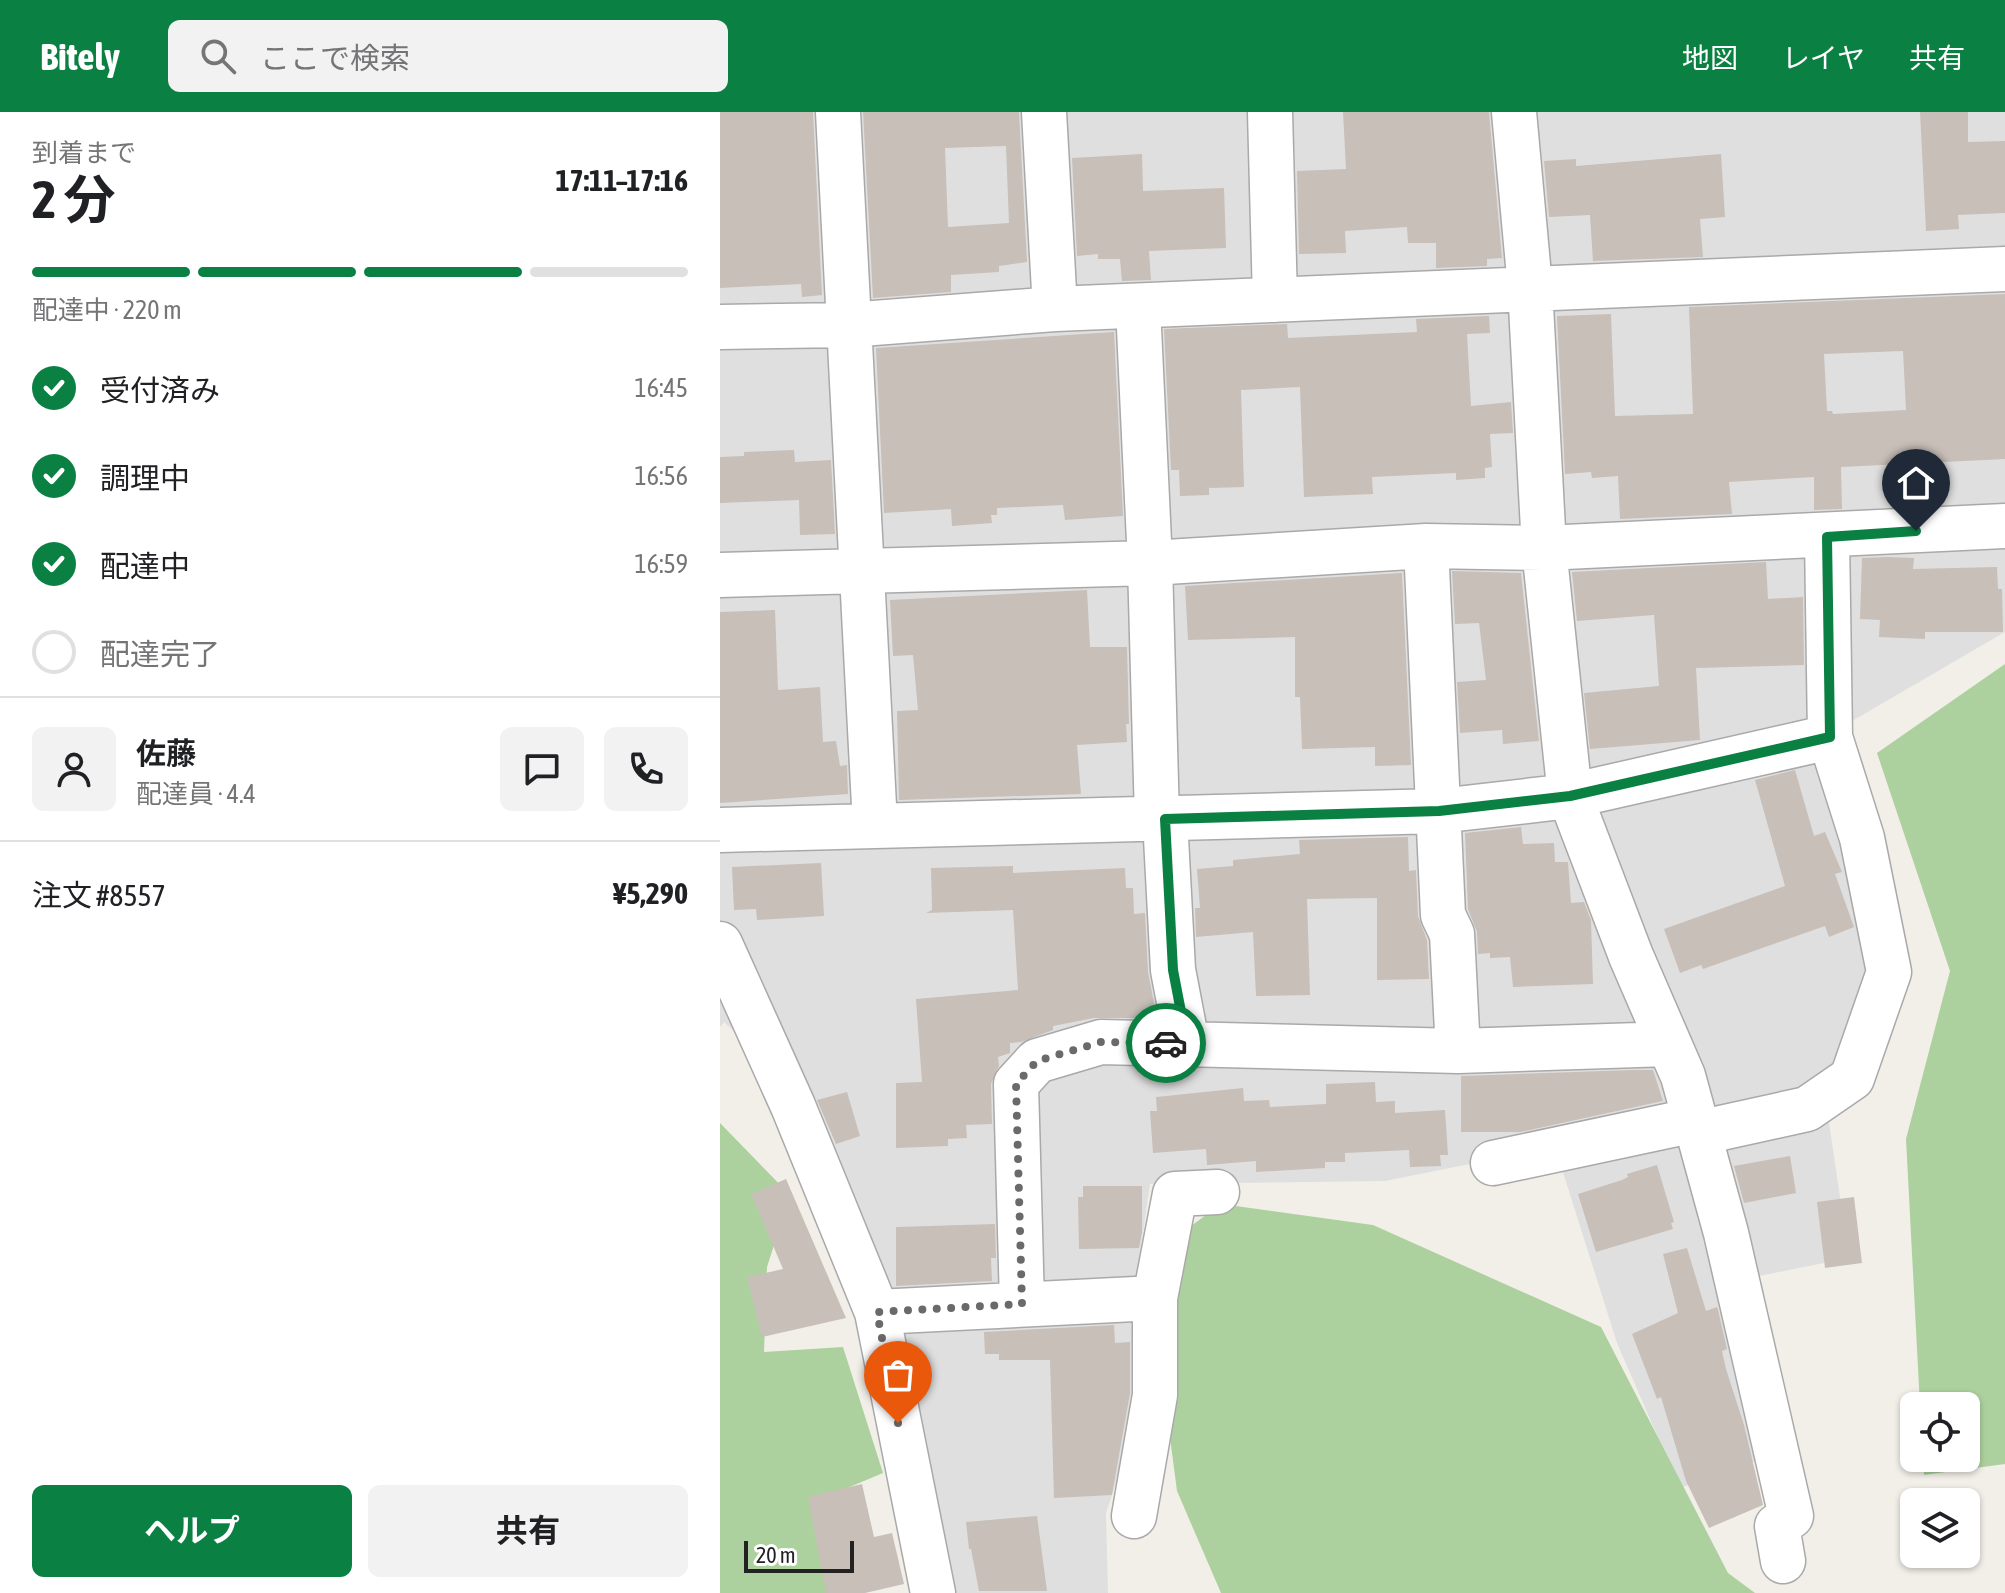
<!DOCTYPE html>
<html lang="ja">
<head>
<meta charset="utf-8">
<style>
	:root { --surface:#fff; --page:#f2f2f2; --text:#202124; --muted:#757577; --line:#e0e0e0; --accent:#0b8043 }
	body { margin:0; font-family:"Asap Condensed","Noto Sans JP",sans-serif; background:var(--page); color:var(--text); height:100vh; display:flex; flex-direction:column; font-size:30px; white-space:nowrap }
	* { box-sizing:border-box; margin:0 }
	p { font-size:26px; color:var(--muted) }
	.icon { flex:none; width:44px; height:44px; fill:none; stroke:currentColor; stroke-width:2; stroke-linecap:round; stroke-linejoin:round }
	.map { position:relative; flex:1; overflow:hidden }
	.details { display:flex; flex-direction:column; background:var(--surface); width:720px }
	.details>* { flex:none }
	.buttons { position:absolute; left:1180px; top:1280px; display:grid; gap:16px }
	.buttons a { display:grid; place-items:center; width:80px; height:80px; border-radius:12px; background:var(--surface); box-shadow:0 2px 6px #0004; font-size:40px }
	.scale { position:absolute; left:24px; bottom:20px; width:110px; box-sizing:border-box; padding-left:8px; border:4px solid #222; border-top:0; font-size:22px; line-height:28px; white-space:nowrap; color:#222; -webkit-text-stroke:6px #fff; paint-order:stroke }
	.pin { position:absolute; display:grid; place-items:center; width:68px; height:68px; color:#fff; margin:-82px -34px; border-radius:50% 50% 50% 0; rotate:-45deg; box-shadow:0 0 8px #0007 }
	.pin .icon { rotate:45deg }
	.courier { position:absolute; display:grid; place-items:center; width:80px; height:80px; margin:-40px; border:6px solid #0b8043; border-radius:50%; background:#fff; color:#222; box-shadow:0 2px 10px #0007 }
	.headline em { font-style:normal; font-weight:700 }
	.headline div { display:flex; flex-direction:column-reverse }
	.headline { display:flex; align-items:center; justify-content:space-between; height:136px; padding:0 32px }
	h1 { font-size:52px; font-weight:700; line-height:60px }
	.bar { display:grid; grid-template-columns:repeat(4,1fr); gap:12px 8px; align-content:center; height:96px; padding:0 32px }
	.bar i { height:10px; border-radius:6px; background:var(--line) }
	.bar .active { background:var(--accent) }
	.bar p { grid-column:span 4 }
	.line { display:flex; align-items:center; gap:20px; padding:0 32px; border-top:2px solid var(--line) }
	.line div { flex:1 }
	.round { display:grid; place-items:center; flex:none; width:84px; height:84px; border-radius:12px; background:var(--page) }
	ol { padding:0 32px; list-style:none }
	li { display:flex; align-items:center; gap:24px; height:88px }
	li p { margin-inline-start:auto }
	li .icon { padding:8px; border-radius:50%; background:var(--accent); color:#fff; stroke-width:4 }
	li:last-child { color:var(--muted) }
	li i { width:44px; height:44px; border:4px solid var(--line); border-radius:50% }
	.cta { display:flex; gap:16px; margin-top:auto; padding:16px 32px }
	.cta a { flex:1; height:92px; border-radius:12px; background:var(--accent); color:#fff; font-size:32px; font-weight:700; line-height:92px; text-align:center }
	.cta a+a { background:var(--page); color:var(--text) }
	header { display:flex; align-items:center; gap:48px; box-sizing:border-box; height:112px; padding:0 40px; background:var(--accent); color:#fff }
	header strong { font-size:38px }
	nav { display:flex; gap:44px; margin-inline-start:auto; font-size:28px }
	.search { width:560px; height:72px; background:var(--page); display:flex; align-items:center; gap:20px; box-sizing:border-box; padding:0 28px; border-radius:12px; color:var(--muted); font-size:30px }
	main { display:flex; flex:1; min-height:0 }
	.map>svg:first-child { display:block }
	.residential { fill:#e0dfdf }
	.forest { fill:#add19e }
	.building { fill:#c7bfb8; fill-rule:evenodd }
	.lines { fill:none; stroke-linecap:round; stroke-linejoin:round }
	.minor-casing { stroke:#a9a9a9; stroke-width:47 }
	.minor { stroke:#fff; stroke-width:44 }
	.done { stroke:#6b6a68; stroke-width:8; stroke-dasharray:0 14.4 }
	.route { stroke:#0b8043; stroke-width:10 }
</style>
</head>
<body>
<header>
<strong>Bitely</strong>
<div class="search"><svg class="icon" aria-label="search" viewBox="0 0 24 24"><circle cx="10" cy="10" r="6"/><path d="M15 15l6 6"/></svg>ここで検索</div>
<nav><a>地図</a><a>レイヤ</a><a>共有</a></nav>
</header>
<main>
<section class="details">
<div class="headline"><div><h1>2 分</h1><p>到着まで</p></div><em>17:11–17:16</em></div>
<div class="bar"><i class="active"></i><i class="active"></i><i class="active"></i><i></i><p>配達中 · 220 m</p></div>
<ol>
<li><svg class="icon" aria-label="check" viewBox="0 0 24 24"><path d="M5 12l5 5 9-10"/></svg>受付済み<p>16:45</p></li>
<li><svg class="icon" aria-label="check" viewBox="0 0 24 24"><path d="M5 12l5 5 9-10"/></svg>調理中<p>16:56</p></li>
<li><svg class="icon" aria-label="check" viewBox="0 0 24 24"><path d="M5 12l5 5 9-10"/></svg>配達中<p>16:59</p></li>
<li><i></i>配達完了</li>
</ol>
<div class="line" style="height:144px"><a class="round"><svg class="icon" aria-label="person" viewBox="0 0 24 24"><circle cx="12" cy="8" r="4"/><path d="M4 21q1-7 8-7t8 7"/></svg></a><div><b>佐藤</b><p>配達員 · 4.4</p></div><a class="round"><svg class="icon" aria-label="chat" viewBox="0 0 24 24"><path d="M4 5h16v11H9l-5 4z"/></svg></a><a class="round"><svg class="icon" aria-label="phone" viewBox="0 0 24 24"><path d="M5 4h4l2 5-3 2q2 4 5 5l2-3 5 2v4C11 20 4 13 5 4z"/></svg></a></div>
<div class="line" style="height:104px"><div>注文 #8557</div><b>¥5,290</b></div>
<div class="cta"><a>ヘルプ</a><a>共有</a></div>
</section>
<div class="map">
<svg width="1285" height="1481" viewBox="0 0 1285 1481">
	<rect width="100%" height="100%" fill="#f2efe9"/>
	<path class="residential" d="M0 0H1285V520L1103 626 1156 851 1108 1004 1129 1146 1019 1168 1036 1349 960 1376 897 1231 835 1035 665 1069 430 1072 412 1196V1323L386 1401 388 1481H225L73 971 4 910 0 915Z"/>
	<path class="forest" d="M1285 552V1352L1204 1363 1203 1346H1246V1294H1200L1186 1027 1230 859 1157 641Z
		M0 1011 70 1083 47 1155 44 1240 123 1235 163 1361 101 1387 137 1481H0Z
		M501 1092 653 1113 881 1215 1008 1461 1035 1481H501L457 1379 433 1197 456 1125Z"/>
	<path class="building" d="M0 0H93L102 183 82 185 81 172 0 176Z
		M143 0H299L307 150 279 154V160L231 163V180L153 186ZM286 34 289 111 228 115 225 36Z
		M623 0H769L782 146 767 147V154L716 156V131H688L687 115 625 119 626 141 579 142 577 59 626 57Z
		M1200 0H1248V30L1285 29V101L1238 103 1239 117 1206 119Z
		M422 42 423 79 504 76 506 136 429 139 431 168 402 169 400 147H378V142L357 144 352 46Z
		M1001 42 1005 105 980 107 983 145 873 149 870 103 829 105 824 49 856 47V54Z
		M1285 182V347L1121 355 1122 397 1094 398V365L1009 370 1012 402 900 407 898 364 872 366 871 360 845 362 837 204 891 202 895 304 973 302 969 195ZM1183 239 1186 298 1113 302 1112 299H1107L1104 242Z
		M769 204 770 221 747 222 751 294 791 290 793 321 770 322 772 355 765 356V366L736 368V361L652 365 653 382 584 385 580 275 521 278 524 375 489 376V383L460 384 459 358H451L444 217 567 212 568 226 697 220 696 207Z
		M394 220 403 404 345 408 343 393 277 396V403H271L272 411 232 414 231 397 164 401 156 236Z
		M74 338 75 350 111 348 115 422 80 423 79 388 0 391V345L24 344V340Z
		M1167 445 1194 446 1193 457 1277 455 1278 477H1282L1283 520H1205V527L1159 525 1160 508 1140 507 1142 446Z
		M1046 450 1048 487 1083 485 1084 553 976 556 980 628 870 637 864 581 939 574 934 503 857 509 852 460Z
		M732 459 801 461 819 629 783 632 782 618 740 621 737 570 766 568 759 511 735 512Z
		M682 461 691 653 655 654V635L582 637 580 585H575V525L468 528 465 474Z
		M367 478 370 535H407L409 612H406L407 630 357 633 361 682 179 688 177 599 198 598 193 543 173 544 170 488Z
		M55 498 58 578 100 575 103 630 116 629 120 654 127 653 128 682 0 691V500Z
		M1075 658 1094 724 1105 720 1122 760 1115 762 1134 815 1109 825 1105 814 983 857 981 853 960 861 944 817 1065 774 1035 668Z
		M801 715 803 732 834 731 835 750H848L851 791 864 790 871 808 873 872 793 875 790 845 770 846V841L758 842 757 820 748 797 745 721Z
		M688 725 689 759 696 758 698 804 707 828 709 867 657 868V786L587 787 590 883 536 884 533 820 476 825 475 796H480L477 757 513 754V748L580 742 579 728Z
		M101 751 104 804 37 808 36 797 14 798 12 755Z
		M293 754V761L405 756 406 776H413L414 802 425 801 428 860 437 906H374L333 914V918L301 930 290 931V941L278 945 279 954 271 972 272 1012 246 1013 247 1026 228 1027V1034L176 1036V971L202 970 196 887 298 878 293 798 206 801 212 798 211 756Z
		M912 958H933L943 989 800 1020H741V964Z
		M655 970 656 990 675 989V1001L725 998 728 1043H720L721 1054 690 1055 689 1038 625 1041V1050H605V1056L536 1060V1049L487 1053 486 1037 433 1041 430 999H437L436 985 523 976 524 989 549 988 550 995 606 992V972Z
		M127 980 140 1024 116 1032 97 988Z
		M1070 1044 1076 1081 1024 1091 1014 1054Z
		M937 1053 954 1110 951 1111 953 1117 876 1140 858 1082 902 1068 908 1065 907 1062Z
		M66 1067 126 1206 42 1225 27 1165 63 1157 31 1082Z
		M363 1074H422V1120L419 1136 359 1137 358 1085H363Z
		M1134 1085 1142 1151 1105 1156 1097 1090Z
		M275 1112 276 1146H271L272 1169 176 1174V1115Z
		M967 1136 986 1199 997 1195 998 1198 1007 1237 1002 1239 1006 1257 1024 1313 1043 1393 989 1416 966 1369 941 1285 937 1287 912 1222 958 1201 943 1142Z
		M394 1213 395 1231 410 1230V1281L392 1383 334 1386 330 1248H279V1242H265L264 1220Z
		M142 1372 154 1425 172 1421 184 1472 145 1481H106L88 1385Z
		M317 1404 327 1479H259L251 1437H249L246 1410Z"/>
	<g class="lines">
		<defs>
			<path id="minor" d="M118 0 155 713
				M324 0 335 197
				M550 0 555 188
				M794 0 810 175 824 436 850 684 911 844 963 964 1006 1121 1071 1404 1057 1414 1063 1449
				M418 195 430 451 437 707
				M0 215 128 213 335 197 1285 157
				M706 434 723 803 732 822 738 939
				M0 463 430 451 706 434 824 436 1285 414
				M445 707 453 858 467 931
				M0 718 719 699 850 684 1110 625 1107 425
				M0 832 73 994 157 1200 213 1481
				M978 1021 1087 997 1132 966 1169 860 1142 726 1110 625
				M773 1051 975 1008
				M302 1192 296 972 317 949 381 930 738 939 949 932
				M157 1200 435 1186
				M414 1404 435 1283V1186L455 1082 497 1080"/>
		</defs>
		<use href="#minor" class="minor-casing"/>
		<use href="#minor" class="minor"/>
	</g>
	<g class="lines">
		<path class="done" d="M178 1311 157 1200 302 1192 296 972 317 949 381 930 446 931"/>
		<path class="route" d="M446 931H467L453 858 445 707 719 699 850 684 1110 625 1107 425 1196 419"/>
	</g>
</svg>
<div class="buttons">
<a><svg class="icon" aria-label="locate" viewBox="0 0 24 24"><circle cx="12" cy="12" r="6"/><path d="M12 2v4M12 18v4M2 12h4M18 12h4"/></svg></a>
<a><svg class="icon" aria-label="layers" viewBox="0 0 24 24"><path d="M12 4l9 5-9 5-9-5zM3 14l9 5 9-5"/></svg></a>
</div>
<div class="scale">20 m</div>
<div class="pin" style="left:178px;top:1311px;background:#ea580c"><svg class="icon" aria-label="bag" viewBox="0 0 24 24"><path d="M5 8h14l-1 12H6zM9 8a3 3 0 0 1 6 0"/></svg></div>
<div class="pin" style="left:1196px;top:419px;background:#1f2937"><svg class="icon" aria-label="home" viewBox="0 0 24 24"><path d="M3 11l9-7 9 7M6 9v11h12V9"/></svg></div>
<div class="courier" style="left:446px;top:931px"><svg class="icon" aria-label="car" viewBox="0 0 24 24"><path d="M5 17H2v-5l4-1 3-4h7l3 4 3 1v5h-3M9 17h6M6 11h13"/><circle cx="7" cy="17" r="2"/><circle cx="17" cy="17" r="2"/></svg></div>
</div>
</main>
</body>
</html>
